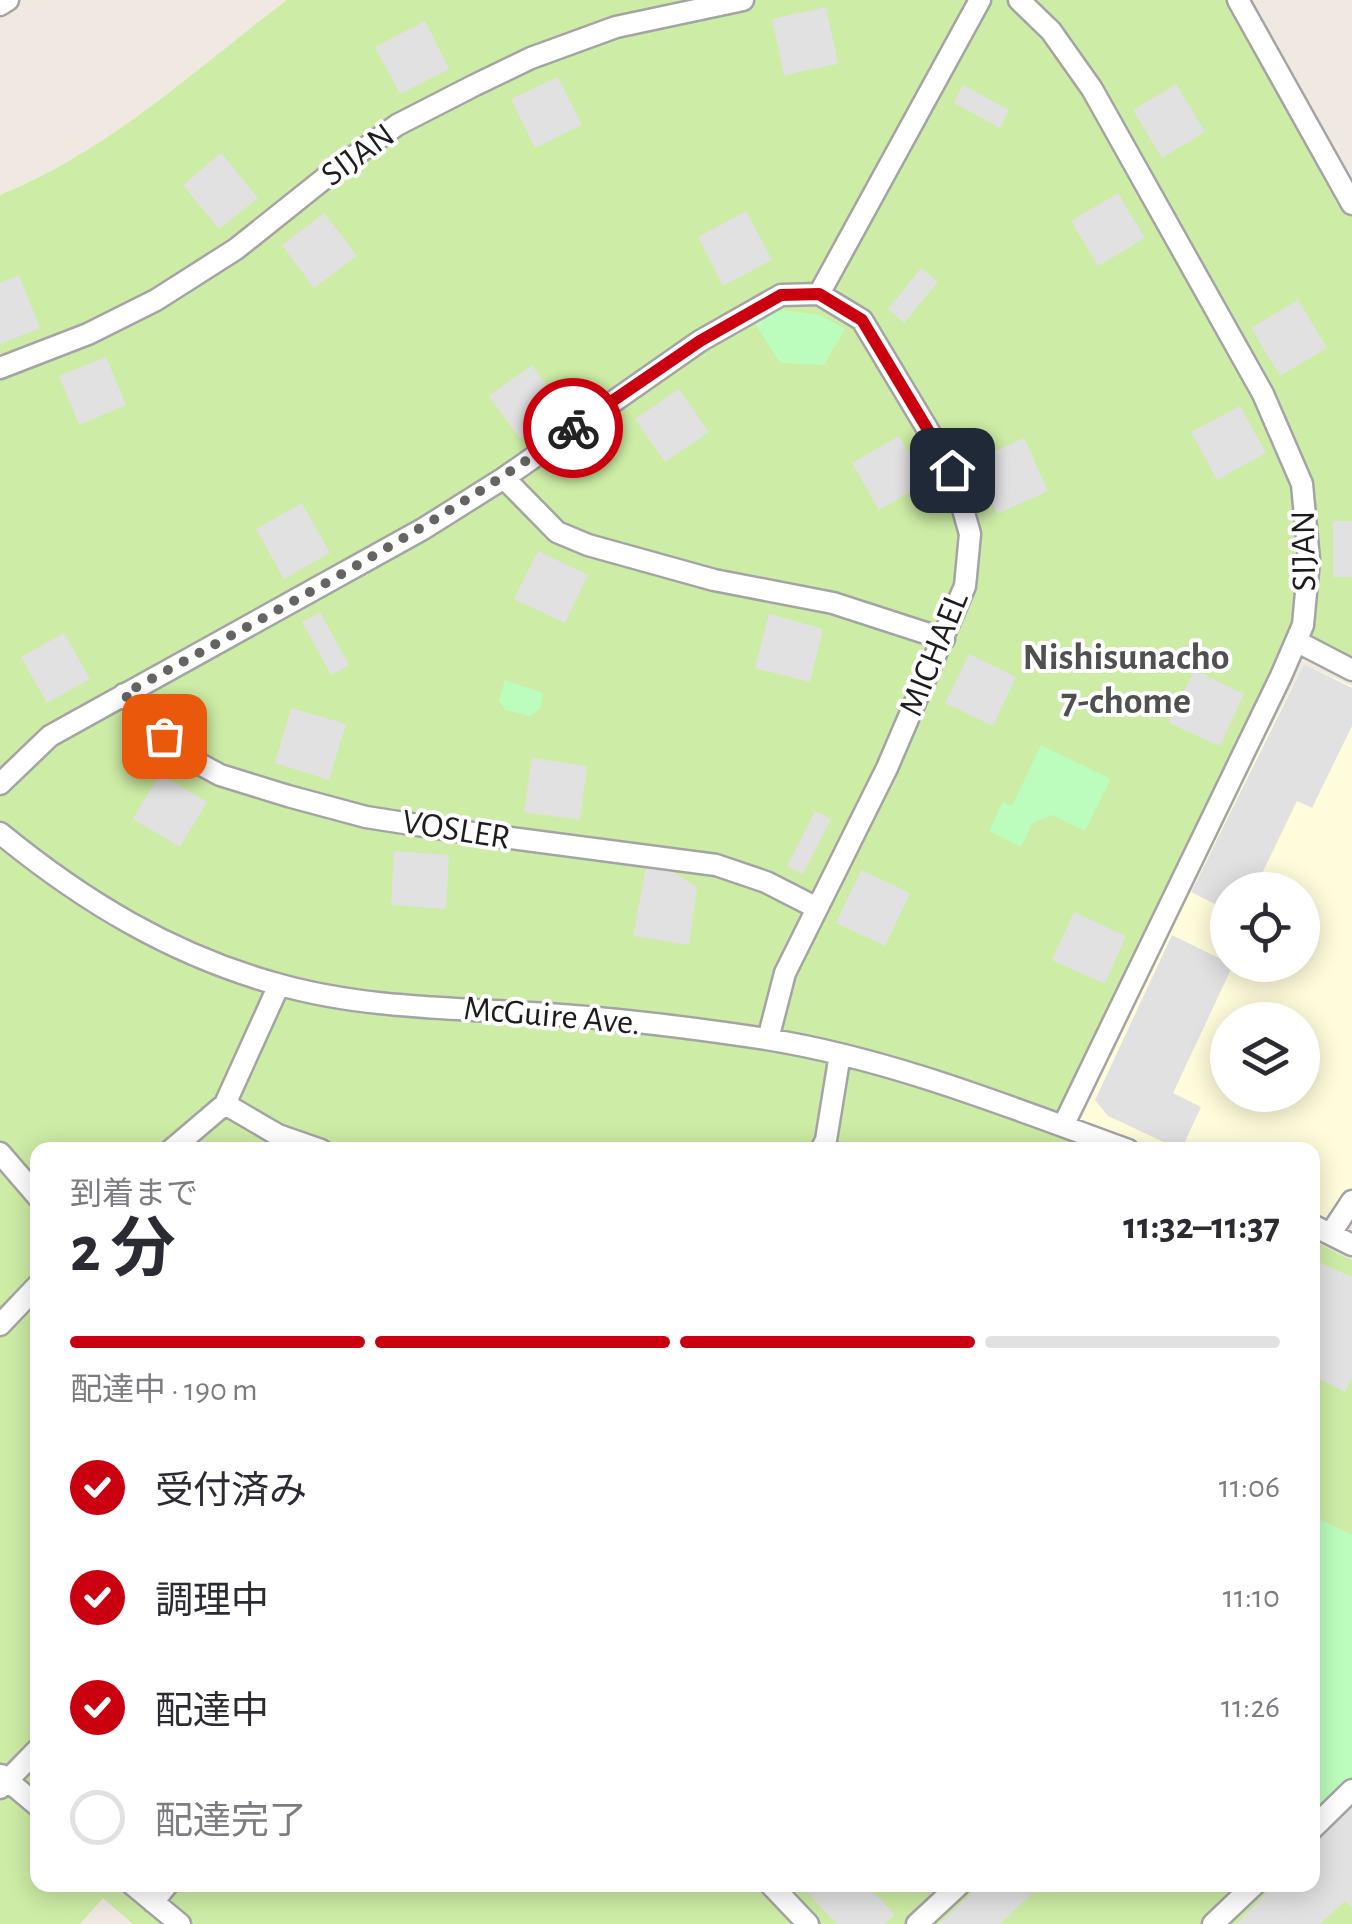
<!DOCTYPE html>
<html lang="ja">
<head>
<meta charset="utf-8">
<style>
	:root { --surface:#fff; --page:#f7f7f7; --text:#2b2b33; --muted:#7c7c81; --line:#e1e1e2; --accent:#ca0010 }
	body { margin:0; font-family:"Alegreya Sans","Noto Sans JP",sans-serif; background:var(--page); color:var(--text); height:100vh; display:flex; flex-direction:column; font-size:38px; white-space:nowrap }
	* { box-sizing:border-box; margin:0 }
	p { font-size:32px; color:var(--muted) }
	.icon { flex:none; width:55px; height:55px; fill:none; stroke:currentColor; stroke-width:2; stroke-linecap:round; stroke-linejoin:round }
	.map { position:relative; flex:1; overflow:hidden }
	.details { position:absolute; left:30px; top:1142px; width:1290px; height:750px; display:flex; flex-direction:column; background:var(--surface); border-radius:20px; box-shadow:0 5px 25px #0003 }
	.details>* { flex:none }
	.fabs { position:absolute; left:1210px; top:872px; display:grid; gap:20px }
	.fabs a { display:grid; place-items:center; width:110px; height:110px; border-radius:50%; background:var(--surface); box-shadow:0 5px 25px #0003; font-size:50px }
	.pin { position:absolute; display:grid; place-items:center; width:85px; height:85px; color:#fff; margin:-42px; border-radius:20px; box-shadow:0 5px 15px #0006 }
	.courier { position:absolute; display:grid; place-items:center; width:100px; height:100px; margin:-50px; border:8px solid #ca0010; border-radius:50%; background:#fff; color:#222; box-shadow:0 2px 12px #0007 }
	.summary em { font-style:normal; font-weight:700 }
	.summary div { display:flex; flex-direction:column-reverse }
	.summary { display:flex; align-items:center; justify-content:space-between; height:170px; padding:0 40px }
	h1 { font-size:65px; font-weight:700; line-height:75px }
	.bar { display:grid; grid-template-columns:repeat(4,1fr); gap:15px 10px; align-content:center; height:120px; padding:0 40px }
	.bar i { height:12px; border-radius:8px; background:var(--line) }
	.bar .on { background:var(--accent) }
	.bar p { grid-column:span 4 }
	ol { padding:0 40px; list-style:none }
	li { display:flex; align-items:center; gap:30px; height:110px }
	li p { margin-inline-start:auto }
	li .icon { padding:10px; border-radius:50%; background:var(--accent); color:#fff; stroke-width:4 }
	li:last-child { color:var(--muted) }
	li i { width:55px; height:55px; border:5px solid var(--line); border-radius:50% }
	.map>svg:first-child { display:block }
	.education { fill:#fffcdb; fill-rule:evenodd }
	.grass { fill:#cdeca5 }
	.park { fill:#bcfcbc }
	.parking { fill:#e1e1e1 }
	.lines { fill:none; stroke-linecap:round; stroke-linejoin:round }
	.minor-casing { stroke:#a4a4a4; stroke-width:25 }
	.minor { stroke:#fff; stroke-width:20 }
	.done { stroke:#666462; stroke-width:10; stroke-dasharray:0 18 }
	.route { stroke:#ca0010; stroke-width:12 }
	.labels { text-anchor:middle; dominant-baseline:central; stroke-width:8; stroke-linejoin:round; paint-order:stroke }
	.street-label { font-size:35px; fill:#1d1d1d; stroke:#fff }
	.neighbourhood-label { font-size:38px; font-weight:bold; fill:#505050; stroke:#fff }
</style>
</head>
<body>
<div class="map">
<svg width="1352" height="1924" viewBox="0 0 1352 1924">
	<rect width="100%" height="100%" fill="#efe9e2"/>
	<path class="education" d="M1304 664 1352 686V1217L1336 1225 1313 1216 1312 1150H1129L1063 1126ZM1228 890H1302V965H1228ZM1228 1020H1302V1095H1228Z"/>
	<path class="grass" d="M287 0H1238L1352 204V675L1301 644 1063 1125 1115 1150H38V1885H1312L1313 1241 1352 1260V1924H133L103 1898 80 1924H0V195C108 152 196 69 287 0Z"/>
	<path class="park" d="M783 310 820 315 845 329 824 365 780 363 754 322Z
		M505 680 543 693 540 709 530 716 506 710 499 701Z
		M1041 745 1111 779 1085 831 1052 815 1033 823 1021 847 989 831 1003 802 1012 806Z
		M1313 1516 1352 1535V1778L1313 1816Z"/>
	<path class="parking" d="M826 7 838 64 784 75 772 19Z
		M425 21 449 69 400 94 375 47Z
		M558 77 582 125 535 148 511 99Z
		M1176 84 1205 132 1162 158 1133 110Z
		M963 85 1009 110 1000 128 954 103Z
		M221 153 258 198 219 229 183 185Z
		M1118 193 1145 238 1098 266 1071 221Z
		M746 211 772 260 723 286 698 237Z
		M324 213 357 256 314 288 282 245Z
		M921 268 938 282 904 323 888 309Z
		M19 275 40 328 0 344V283Z
		M1298 300 1327 348 1280 376 1251 328Z
		M106 357 126 405 79 425 59 376Z
		M532 365 563 408 520 439 489 396Z
		M679 389 709 432 665 462 635 419Z
		M1240 406 1266 453 1217 480 1191 432Z
		M899 436 926 483 879 510 852 463Z
		M1024 438 1048 491 997 514 973 461Z
		M302 503 330 553 284 579 256 529Z
		M1333 521H1352V577H1333Z
		M538 551 588 575 565 623 514 599Z
		M320 612 349 665 331 675 302 622Z
		M769 614 823 629 810 682 755 668Z
		M64 633 90 679 47 703 21 657Z
		M969 654 1016 677 993 726 945 703Z
		M1304 664 1352 688V726L1312 808 1297 801 1254 890H1228L1227 910 1191 892Z
		M1194 670 1244 694 1220 746 1169 723Z
		M291 708 346 724 329 780 275 763Z
		M532 758 587 766 580 820 524 812Z
		M160 774 207 802 180 847 133 819Z
		M815 811 831 819 803 874 787 866Z
		M394 851 449 855 446 909 391 905Z
		M648 857 697 887 689 945 633 936Z
		M861 870 910 893 885 946 836 923Z
		M1074 912 1126 936 1105 984 1052 960Z
		M1172 935 1233 965 1173 1093 1201 1107 1181 1150 1108 1116 1095 1100Z
		M1312 1259 1352 1277V1377L1345 1392 1313 1376Z
		M1352 1802V1908L1345 1901 1320 1924H1237L1274 1885H1312L1313 1844Z
		M800 1885H867L895 1915 885 1924H837Z
		M980 1885H1041L1000 1924H939Z"/>
	<g class="lines">
		<defs>
			<path id="minor" d="M1019 0 1051 31 1092 89 1263 394 1302 484 1309 560 1303 625 1281 676 1063 1126
				M1238 0 1352 204
				M0 5 8 0
				M819 294 980 0
				M0 368 88 334 156 300 236 249 335 170 397 125 475 85 531 58 616 27 743 0
				M504 478 557 532 588 545 714 580 833 603 944 639
				M1296 641 1352 670
				M124 694 185 756 220 775 288 796 366 817 443 829 716 865 766 882 815 907
				M0 784 50 736 423 529 504 478 700 341 781 295 819 294 862 320 952 470 970 534 965 586 887 768 785 973 768 1039
				M0 833C83 901 172 955 277 984 364 1009 458 1008 548 1014 621 1019 694 1028 766 1039 891 1059 1010 1107 1128 1150
				M225 1104 278 1135 321 1150
				M171 1150 225 1104 279 985
				M821 1150 826 1140 840 1054
				M0 1153 38 1197
				M1312 1225 1352 1245
				M1331 1233 1352 1201
				M0 1325 38 1285
				M1 1775 38 1806
				M0 1788 38 1749
				M1312 1829 1352 1790
				M133 1885 180 1924
				M771 1885 808 1924
				M153 1902 167 1885
				M917 1924 959 1885
				M1213 1924 1254 1885"/>
		</defs>
		<use href="#minor" class="minor-casing"/>
		<use href="#minor" class="minor"/>
	</g>
	<g class="lines">
		<path class="done" d="M164 736 124 694C277 610 431 530 573 428"/>
		<path class="route" d="M573 428 700 341 781 295 819 294 862 320 952 470"/>
	</g>
	<g class="labels">
		<g class="street-label">
			<text transform="translate(358 155) rotate(-36)">SIJAN</text>
			<text transform="translate(1304 551) rotate(-91)">SIJAN</text>
			<text transform="translate(934 654) rotate(-68)">MICHAEL</text>
			<text transform="translate(456 830) rotate(9)">VOSLER</text>
			<text transform="translate(552 1016) rotate(5)">McGuire Ave.</text>
		</g>
		<g class="neighbourhood-label">
			<text x="1126" y="658">Nishisunacho<tspan x="1126" dy="44">7-chome</tspan></text>
		</g>
	</g>
</svg>
<div class="fabs">
<a><svg class="icon" aria-label="locate" viewBox="0 0 24 24"><circle cx="12" cy="12" r="6"/><path d="M12 2v4M12 18v4M2 12h4M18 12h4"/></svg></a>
<a><svg class="icon" aria-label="layers" viewBox="0 0 24 24"><path d="M12 4l9 5-9 5-9-5zM3 14l9 5 9-5"/></svg></a>
</div>
<div class="pin" style="left:164px;top:736px;background:#ea580c"><svg class="icon" aria-label="bag" viewBox="0 0 24 24"><path d="M5 8h14l-1 12H6zM9 8a3 3 0 0 1 6 0"/></svg></div>
<div class="pin" style="left:952px;top:470px;background:#1f2937"><svg class="icon" aria-label="home" viewBox="0 0 24 24"><path d="M3 11l9-7 9 7M6 9v11h12V9"/></svg></div>
<div class="courier" style="left:573px;top:428px"><svg class="icon" aria-label="bike" viewBox="0 0 24 24"><circle cx="6" cy="16" r="4"/><circle cx="18" cy="16" r="4"/><path d="M6 16l4-8h5l3 8M10 8l3 8H6M13 5h3"/></svg></div>
<section class="details">
<div class="summary"><div><h1>2 分</h1><p>到着まで</p></div><em>11:32–11:37</em></div>
<div class="bar"><i class="on"></i><i class="on"></i><i class="on"></i><i></i><p>配達中 · 190 m</p></div>
<ol>
<li><svg class="icon" aria-label="check" viewBox="0 0 24 24"><path d="M5 12l5 5 9-10"/></svg>受付済み<p>11:06</p></li>
<li><svg class="icon" aria-label="check" viewBox="0 0 24 24"><path d="M5 12l5 5 9-10"/></svg>調理中<p>11:10</p></li>
<li><svg class="icon" aria-label="check" viewBox="0 0 24 24"><path d="M5 12l5 5 9-10"/></svg>配達中<p>11:26</p></li>
<li><i></i>配達完了</li>
</ol>
</section>
</div>
</body>
</html>
